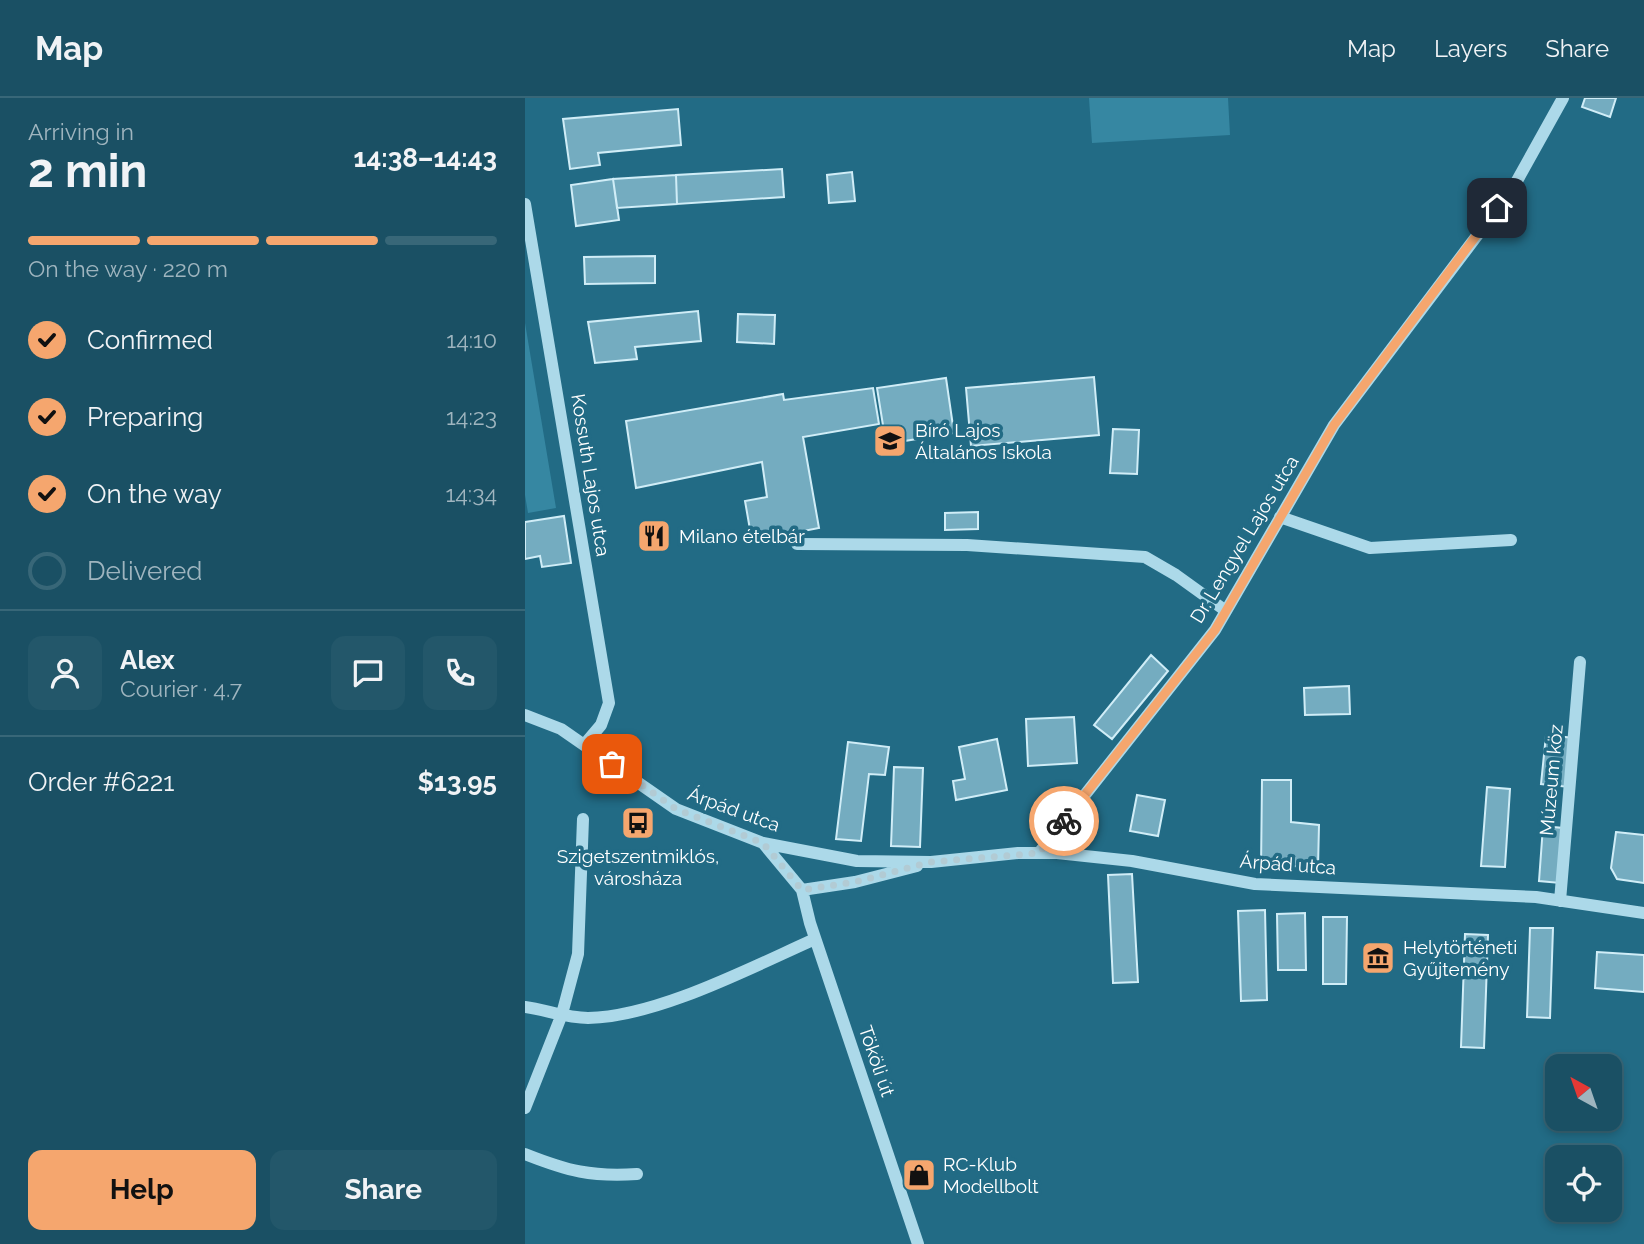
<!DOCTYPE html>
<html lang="en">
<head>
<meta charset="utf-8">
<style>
	:root { --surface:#1a5064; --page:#23576a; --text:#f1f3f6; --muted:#9fb5bf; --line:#386778; --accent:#f5a66e }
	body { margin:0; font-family:Raleway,sans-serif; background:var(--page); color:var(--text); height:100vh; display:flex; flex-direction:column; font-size:26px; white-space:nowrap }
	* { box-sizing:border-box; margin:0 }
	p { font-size:23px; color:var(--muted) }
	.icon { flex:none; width:38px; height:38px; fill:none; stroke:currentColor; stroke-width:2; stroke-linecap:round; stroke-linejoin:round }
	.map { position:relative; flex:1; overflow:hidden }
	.drawer { display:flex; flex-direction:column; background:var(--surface); width:525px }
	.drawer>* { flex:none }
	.needle { width:46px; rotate:320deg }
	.buttons { position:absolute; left:1020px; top:956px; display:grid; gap:14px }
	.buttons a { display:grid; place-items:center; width:77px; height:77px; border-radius:14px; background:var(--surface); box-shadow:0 4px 10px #0003,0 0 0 2px var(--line); font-size:35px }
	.pin { position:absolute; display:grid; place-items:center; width:60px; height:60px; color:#fff; margin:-30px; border-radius:14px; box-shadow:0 4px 10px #0006 }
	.courier { position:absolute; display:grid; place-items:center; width:70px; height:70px; margin:-35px; border:5px solid #f5a66e; border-radius:50%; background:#fff; color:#222; box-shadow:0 2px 9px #0007 }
	.head em { font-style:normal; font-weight:700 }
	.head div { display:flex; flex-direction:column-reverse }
	.head { display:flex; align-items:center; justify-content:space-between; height:119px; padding:0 28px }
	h1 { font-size:46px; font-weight:700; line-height:52px }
	.bar { display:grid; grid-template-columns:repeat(4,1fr); gap:10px 7px; align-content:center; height:84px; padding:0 28px }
	.bar i { height:9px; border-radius:5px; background:var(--line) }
	.bar .active { background:var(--accent) }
	.bar p { grid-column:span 4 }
	.line { display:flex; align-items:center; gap:18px; padding:0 28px; border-top:2px solid var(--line) }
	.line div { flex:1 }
	.round { display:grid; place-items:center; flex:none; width:74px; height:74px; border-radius:14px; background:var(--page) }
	ol { padding:0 28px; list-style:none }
	li { display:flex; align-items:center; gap:21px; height:77px }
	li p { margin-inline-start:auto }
	li .icon { padding:7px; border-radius:50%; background:var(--accent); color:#111; stroke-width:4 }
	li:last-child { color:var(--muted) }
	li i { width:38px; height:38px; border:4px solid var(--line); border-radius:50% }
	.action { display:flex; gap:14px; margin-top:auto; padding:14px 28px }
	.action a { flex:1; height:80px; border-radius:14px; background:var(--accent); color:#111; font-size:28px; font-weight:700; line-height:80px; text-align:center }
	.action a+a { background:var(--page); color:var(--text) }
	header { display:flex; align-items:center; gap:42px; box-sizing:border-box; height:98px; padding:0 35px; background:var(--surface); border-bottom:2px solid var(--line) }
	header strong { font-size:33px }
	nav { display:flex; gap:38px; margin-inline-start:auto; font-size:24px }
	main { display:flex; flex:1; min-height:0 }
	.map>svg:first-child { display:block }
	.green { fill:#3687a2 }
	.building { fill:#74acc0; stroke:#d0edf7; stroke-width:2 }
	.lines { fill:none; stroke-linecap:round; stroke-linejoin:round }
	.minor { stroke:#acd9e9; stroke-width:12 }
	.done { stroke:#b2cbd4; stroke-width:7; stroke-dasharray:0 12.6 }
	.route { stroke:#f5a66e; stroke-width:9 }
	.labels { text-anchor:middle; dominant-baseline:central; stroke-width:7; stroke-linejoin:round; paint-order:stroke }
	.poi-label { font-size:19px; fill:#fff; stroke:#226b85; text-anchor:start }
	.street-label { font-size:19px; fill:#fff; stroke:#226b85 }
</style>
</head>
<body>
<header>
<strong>Map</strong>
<nav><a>Map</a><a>Layers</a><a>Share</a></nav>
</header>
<main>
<section class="drawer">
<div class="head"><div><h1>2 min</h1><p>Arriving in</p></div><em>14:38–14:43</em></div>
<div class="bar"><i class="active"></i><i class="active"></i><i class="active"></i><i></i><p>On the way · 220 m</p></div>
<ol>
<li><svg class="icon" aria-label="check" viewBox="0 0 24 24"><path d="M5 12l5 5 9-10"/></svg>Confirmed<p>14:10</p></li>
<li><svg class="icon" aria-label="check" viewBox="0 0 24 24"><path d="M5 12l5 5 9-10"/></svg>Preparing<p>14:23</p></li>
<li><svg class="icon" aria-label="check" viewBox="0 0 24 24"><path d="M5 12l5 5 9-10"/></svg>On the way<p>14:34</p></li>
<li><i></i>Delivered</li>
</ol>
<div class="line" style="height:126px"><a class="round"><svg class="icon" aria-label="person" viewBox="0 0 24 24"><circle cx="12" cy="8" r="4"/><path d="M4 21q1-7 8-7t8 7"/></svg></a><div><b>Alex</b><p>Courier · 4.7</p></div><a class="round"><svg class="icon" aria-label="chat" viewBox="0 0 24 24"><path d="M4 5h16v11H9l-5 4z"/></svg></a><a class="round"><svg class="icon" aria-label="phone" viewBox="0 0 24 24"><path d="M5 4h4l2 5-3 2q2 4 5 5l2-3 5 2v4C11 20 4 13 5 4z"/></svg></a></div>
<div class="line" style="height:91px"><div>Order #6221</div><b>$13.95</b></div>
<div class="action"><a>Help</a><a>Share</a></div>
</section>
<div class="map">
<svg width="1119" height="1146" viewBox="0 0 1119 1146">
	<rect width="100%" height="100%" fill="#226b85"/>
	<path class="green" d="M564 0H703L705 37 567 45Z
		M0 225 31 410 3 415 0 397Z"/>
	<path class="building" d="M1060 0H1091L1085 19 1057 9Z
		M153 11 156 47 73 55 75 67 45 71 38 21Z
		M257 71 259 99 152 106 151 77Z
		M327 74 330 103 304 105 302 77Z
		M151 77 152 106 92 110 88 81Z
		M88 81 94 122 51 128 46 87Z
		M130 158V185L60 186 59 159Z
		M173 213 176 243 110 249 112 261 70 265 63 224Z
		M213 216 250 217 249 246 212 244Z
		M569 279 574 337 446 348 441 290Z
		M421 280 429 335 361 346 352 290Z
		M348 290 354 326 278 339 294 430 227 443 220 403 242 399 237 364 111 390 101 323 258 296 259 302Z
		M588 331 614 332 612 376 585 375Z
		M453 414V431L420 432V415Z
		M39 418 46 465 17 469 15 458 0 461V424Z
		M626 557 643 573 587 641 569 627Z
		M824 588 825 616 780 617 779 590Z
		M549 619 552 665 503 668 501 621Z
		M1021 637 1049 640 1044 689 1016 686Z
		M472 641 482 692 431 702 428 683 440 681 434 649Z
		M323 644 364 649 360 677 344 676 336 743 311 741Z
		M369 669 398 670 395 749 366 748Z
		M737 682H766V724L794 727 793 770 769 768 770 760 763 759 749 772 736 771Z
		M962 689 985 691 980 769 956 768Z
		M612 697 640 702 633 738 605 733Z
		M1018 728 1038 730 1035 785 1014 783Z
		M1091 734 1119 737V785L1092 781 1086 770Z
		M607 776 613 884 588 885 583 777Z
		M740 812 742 902 716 903 713 813Z
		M780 815 781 872H753L752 816Z
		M798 819H822L821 886H798Z
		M1005 830H1028L1025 920 1002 919Z
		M940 836 963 837 959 950 936 949Z
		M1072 854 1119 857V894L1070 890Z"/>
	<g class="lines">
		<path class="minor" d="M0 106 84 605 76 627 59 647
			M755 419 845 450 986 442
			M272 446 442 447 620 459 651 477 701 513
			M0 617 36 631 151 711 238 745 332 763 406 764 493 755H532L607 763 730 786 1011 799 1119 815
			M238 745 277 792 285 825 393 1146
			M514 755 690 532 809 327 988 90 1038 0
			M277 792 330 784 392 768
			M1035 803 1055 564
			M0 909C21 912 42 920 63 920 132 919 227 869 290 841
			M0 1010 37 916 53 856 58 721
			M0 1056C43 1073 66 1079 112 1076"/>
	</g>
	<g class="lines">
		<path class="done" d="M87 666 151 711 238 745 277 792 330 784 406 764 514 755 539 723"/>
		<path class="route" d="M539 723 690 532 809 327 972 110"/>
	</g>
	<defs>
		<symbol id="school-square" viewBox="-11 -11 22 22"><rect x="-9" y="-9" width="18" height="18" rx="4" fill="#f5a66e" stroke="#226b85"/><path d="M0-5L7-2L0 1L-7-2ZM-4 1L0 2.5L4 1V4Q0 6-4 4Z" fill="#111"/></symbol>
		<symbol id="restaurant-square" viewBox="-11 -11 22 22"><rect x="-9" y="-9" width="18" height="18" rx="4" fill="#f5a66e" stroke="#226b85"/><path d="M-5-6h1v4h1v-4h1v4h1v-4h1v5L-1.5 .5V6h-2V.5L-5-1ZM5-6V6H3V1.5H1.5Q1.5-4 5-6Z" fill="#111"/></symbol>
		<symbol id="bus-square" viewBox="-11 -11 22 22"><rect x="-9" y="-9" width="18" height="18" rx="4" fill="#f5a66e" stroke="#226b85"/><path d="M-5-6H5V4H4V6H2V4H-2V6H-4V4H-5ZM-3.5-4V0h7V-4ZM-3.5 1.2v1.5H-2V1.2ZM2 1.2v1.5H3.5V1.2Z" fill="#111"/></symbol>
		<symbol id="museum-square" viewBox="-11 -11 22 22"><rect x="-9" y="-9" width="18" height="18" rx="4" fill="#f5a66e" stroke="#226b85"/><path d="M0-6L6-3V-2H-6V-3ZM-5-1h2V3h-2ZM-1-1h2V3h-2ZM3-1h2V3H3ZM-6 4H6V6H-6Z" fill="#111"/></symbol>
		<symbol id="shop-square" viewBox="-11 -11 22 22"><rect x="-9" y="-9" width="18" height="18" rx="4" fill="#f5a66e" stroke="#226b85"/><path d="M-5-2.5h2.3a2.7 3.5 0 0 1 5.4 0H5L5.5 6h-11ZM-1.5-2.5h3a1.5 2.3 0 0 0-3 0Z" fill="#111"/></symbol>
	</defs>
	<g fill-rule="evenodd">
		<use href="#school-square" x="346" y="324" width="38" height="38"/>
		<use href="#restaurant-square" x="110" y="419" width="38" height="38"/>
		<use href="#bus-square" x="94" y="706" width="38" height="38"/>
		<use href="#museum-square" x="834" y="841" width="38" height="38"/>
		<use href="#shop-square" x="375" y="1058" width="38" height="38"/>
	</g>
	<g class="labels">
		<g class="poi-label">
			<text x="390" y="332">Bíró Lajos<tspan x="390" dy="22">Általános Iskola</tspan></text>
			<text x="154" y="438">Milano ételbár</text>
			<text x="113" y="758" text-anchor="middle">Szigetszentmiklós,<tspan x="113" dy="22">városháza</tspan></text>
			<text x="878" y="849">Helytörténeti<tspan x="878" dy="22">Gyűjtemény</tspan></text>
			<text x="418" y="1066">RC-Klub<tspan x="418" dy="22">Modellbolt</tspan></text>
		</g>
		<g class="street-label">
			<text transform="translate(66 377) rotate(81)">Kossuth Lajos utca</text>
			<text transform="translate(719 441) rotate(-59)">Dr. Lengyel Lajos utca</text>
			<text transform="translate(1026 682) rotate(-85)">Múzeum köz</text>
			<text transform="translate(209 711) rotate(20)">Árpád utca</text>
			<text transform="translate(763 766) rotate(4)">Árpád utca</text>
			<text transform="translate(352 963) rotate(71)">Tököli út</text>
		</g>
	</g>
</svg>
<div class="buttons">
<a><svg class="needle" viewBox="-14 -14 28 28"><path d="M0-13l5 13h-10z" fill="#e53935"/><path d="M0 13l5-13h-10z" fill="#9fb5bf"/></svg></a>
<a><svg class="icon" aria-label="locate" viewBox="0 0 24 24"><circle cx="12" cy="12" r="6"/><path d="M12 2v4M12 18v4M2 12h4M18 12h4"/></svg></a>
</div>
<div class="pin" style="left:87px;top:666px;background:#ea580c"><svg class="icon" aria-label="bag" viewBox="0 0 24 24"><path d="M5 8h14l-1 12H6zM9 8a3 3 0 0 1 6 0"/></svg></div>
<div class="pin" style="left:972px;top:110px;background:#1f2937"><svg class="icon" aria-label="home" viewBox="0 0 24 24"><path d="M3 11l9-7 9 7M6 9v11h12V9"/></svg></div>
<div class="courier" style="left:539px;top:723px"><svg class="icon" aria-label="bike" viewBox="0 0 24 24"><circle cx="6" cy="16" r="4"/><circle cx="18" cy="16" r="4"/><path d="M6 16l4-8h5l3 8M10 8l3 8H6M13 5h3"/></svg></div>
</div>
</main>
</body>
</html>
